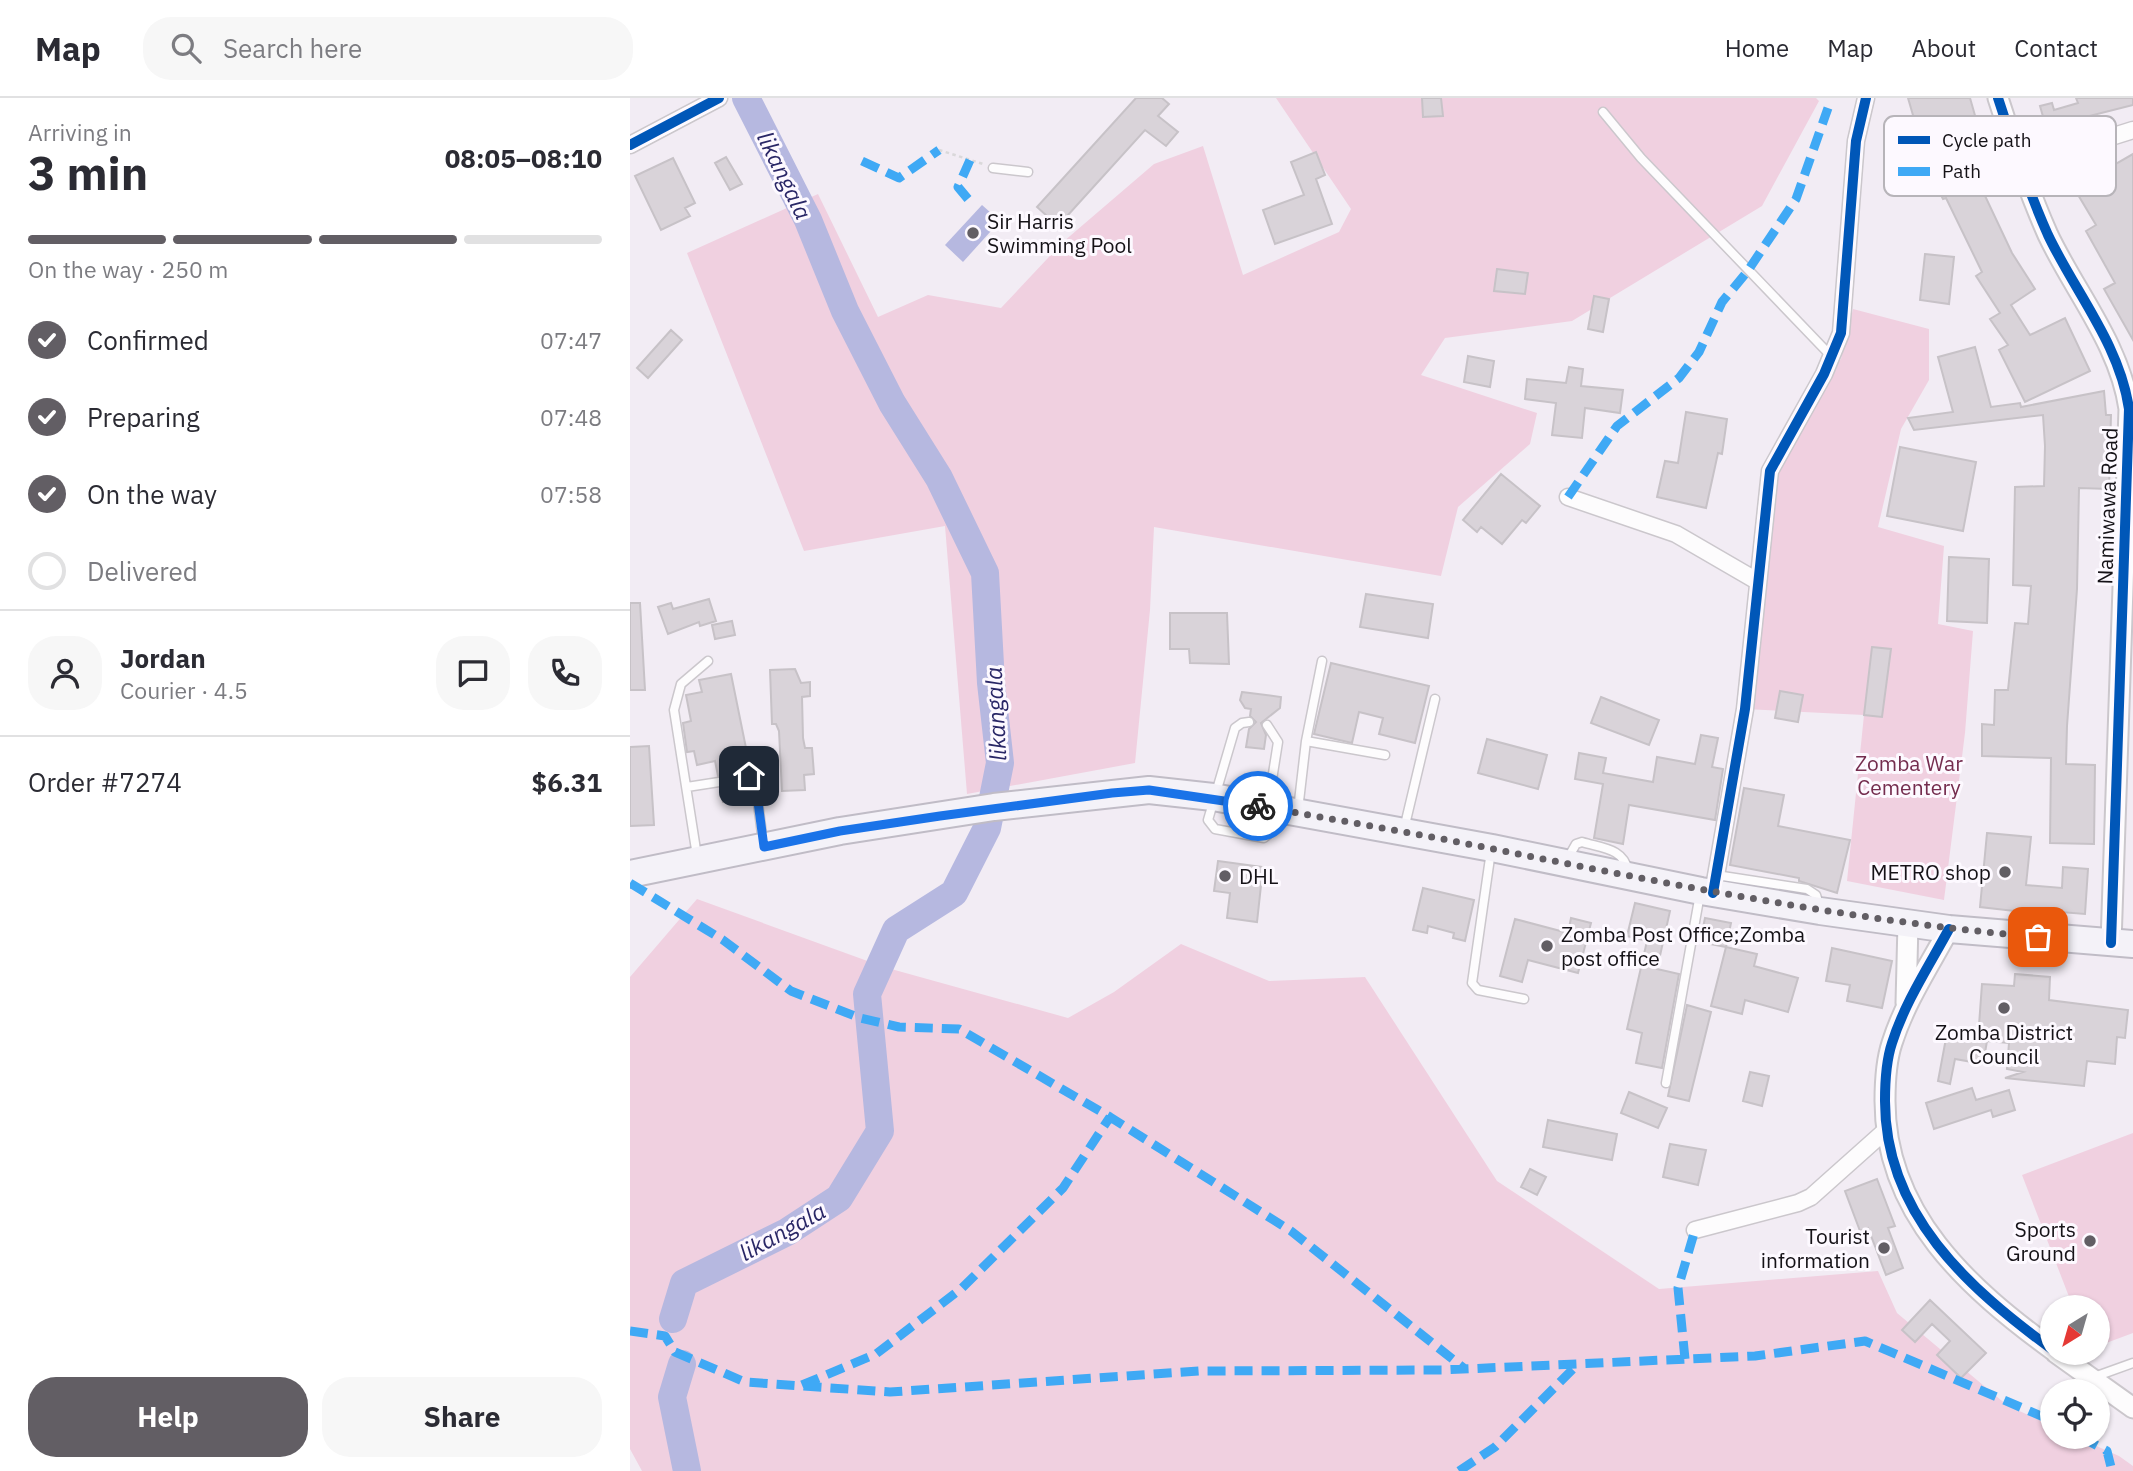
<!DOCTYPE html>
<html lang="en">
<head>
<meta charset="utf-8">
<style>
	:root { --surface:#fff; --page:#f7f7f7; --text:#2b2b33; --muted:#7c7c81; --line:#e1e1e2; --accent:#625e64 }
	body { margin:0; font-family:"IBM Plex Sans",sans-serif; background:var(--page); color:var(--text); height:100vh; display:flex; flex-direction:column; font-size:26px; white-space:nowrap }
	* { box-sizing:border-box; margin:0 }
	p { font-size:23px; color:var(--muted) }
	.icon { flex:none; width:38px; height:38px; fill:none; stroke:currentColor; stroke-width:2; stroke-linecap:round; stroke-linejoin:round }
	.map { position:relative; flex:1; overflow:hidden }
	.sheet { display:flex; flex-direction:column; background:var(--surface); width:630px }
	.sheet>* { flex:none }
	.needle { width:46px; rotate:217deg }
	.tools { position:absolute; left:1410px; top:1197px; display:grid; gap:14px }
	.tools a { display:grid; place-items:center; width:70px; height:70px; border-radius:50%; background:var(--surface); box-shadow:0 2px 5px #0004; font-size:35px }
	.pin { position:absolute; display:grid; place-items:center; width:60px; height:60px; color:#fff; margin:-30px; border-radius:14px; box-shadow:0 4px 10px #0006 }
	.courier { position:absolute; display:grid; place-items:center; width:70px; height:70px; margin:-35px; border:5px solid #1a73e8; border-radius:50%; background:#fff; color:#222; box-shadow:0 2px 9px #0007 }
	.summary em { font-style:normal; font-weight:700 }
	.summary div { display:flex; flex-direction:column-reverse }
	.summary { display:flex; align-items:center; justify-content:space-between; height:119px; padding:0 28px }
	h1 { font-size:46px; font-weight:700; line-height:52px }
	.bar { display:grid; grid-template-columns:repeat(4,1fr); gap:10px 7px; align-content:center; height:84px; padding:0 28px }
	.bar i { height:9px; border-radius:5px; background:var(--line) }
	.bar .current { background:var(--accent) }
	.bar p { grid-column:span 4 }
	.line { display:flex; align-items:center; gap:18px; padding:0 28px; border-top:2px solid var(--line) }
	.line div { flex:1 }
	.round { display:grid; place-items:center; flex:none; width:74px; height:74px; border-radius:28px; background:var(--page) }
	ol { padding:0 28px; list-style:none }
	li { display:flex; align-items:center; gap:21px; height:77px }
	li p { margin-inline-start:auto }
	li .icon { padding:7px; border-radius:50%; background:var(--accent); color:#fff; stroke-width:4 }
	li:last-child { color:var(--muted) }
	li i { width:38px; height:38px; border:4px solid var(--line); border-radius:50% }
	.button { display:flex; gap:14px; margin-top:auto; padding:14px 28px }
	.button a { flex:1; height:80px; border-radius:28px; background:var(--accent); color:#fff; font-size:28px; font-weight:700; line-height:80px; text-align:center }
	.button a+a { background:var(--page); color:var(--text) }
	header { display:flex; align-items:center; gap:42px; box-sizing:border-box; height:98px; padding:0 35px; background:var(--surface); border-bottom:2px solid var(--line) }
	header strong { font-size:33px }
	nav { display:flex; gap:38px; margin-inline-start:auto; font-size:24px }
	.search { width:490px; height:63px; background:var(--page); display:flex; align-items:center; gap:18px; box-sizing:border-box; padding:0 24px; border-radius:28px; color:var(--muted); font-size:26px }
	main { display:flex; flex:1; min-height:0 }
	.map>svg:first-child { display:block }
	.green { fill:#f0d0e0 }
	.water { fill:#b6b8e0 }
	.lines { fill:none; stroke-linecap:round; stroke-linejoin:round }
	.river { stroke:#b6b8e0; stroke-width:28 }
	.building { fill:#d9d3d9; stroke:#c7c2c7; stroke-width:2 }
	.service-casing { stroke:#cbc7cc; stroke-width:11 }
	.minor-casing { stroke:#cbc7cc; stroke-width:19 }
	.tertiary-casing { stroke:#cbc7cc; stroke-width:23 }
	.trunk-casing { stroke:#c0bcc6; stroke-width:30 }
	.path { stroke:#dad8da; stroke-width:2.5; stroke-dasharray:3.5 3.5; stroke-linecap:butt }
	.service { stroke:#fdfcfd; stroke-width:8 }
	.minor { stroke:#fdfcfd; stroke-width:16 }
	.tertiary { stroke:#fdfcfd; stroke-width:19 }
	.trunk { stroke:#f4f2f8; stroke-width:26 }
	.quiet { stroke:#3fa9f5; stroke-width:9; stroke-dasharray:18 9; stroke-linecap:butt }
	.cycleway-casing { stroke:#fdf9ff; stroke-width:15 }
	.cycleway { stroke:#0057b8; stroke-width:10 }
	.done { stroke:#625e64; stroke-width:7; stroke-dasharray:0 12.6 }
	.route { stroke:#1a73e8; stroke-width:9 }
	.poi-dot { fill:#625e64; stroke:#fdf9ff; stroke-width:2.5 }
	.labels { text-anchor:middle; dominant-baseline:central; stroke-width:6; stroke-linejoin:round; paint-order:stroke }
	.poi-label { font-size:21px; fill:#151217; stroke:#fdf9ff; text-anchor:start }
	.street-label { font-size:21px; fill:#151217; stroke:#fdf9ff }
	.park-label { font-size:21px; fill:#742c4e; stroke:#fdf9ff }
	.water-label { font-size:23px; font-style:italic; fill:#292666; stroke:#fdf9ff }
	.key { fill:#fdf9ff; stroke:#b7b4b9; stroke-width:2 }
	.key-label { font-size:19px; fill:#151217 }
</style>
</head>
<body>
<header>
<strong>Map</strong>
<div class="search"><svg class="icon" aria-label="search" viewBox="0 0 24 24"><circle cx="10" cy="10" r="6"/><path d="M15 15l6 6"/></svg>Search here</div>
<nav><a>Home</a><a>Map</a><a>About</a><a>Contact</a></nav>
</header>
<main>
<section class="sheet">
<div class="summary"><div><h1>3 min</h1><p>Arriving in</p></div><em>08:05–08:10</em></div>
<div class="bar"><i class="current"></i><i class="current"></i><i class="current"></i><i></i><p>On the way · 250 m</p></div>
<ol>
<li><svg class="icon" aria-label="check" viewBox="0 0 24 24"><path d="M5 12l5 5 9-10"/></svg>Confirmed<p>07:47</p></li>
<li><svg class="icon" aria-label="check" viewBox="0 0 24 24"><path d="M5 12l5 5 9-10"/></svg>Preparing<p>07:48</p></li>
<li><svg class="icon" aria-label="check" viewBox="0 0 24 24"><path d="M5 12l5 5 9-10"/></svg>On the way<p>07:58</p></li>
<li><i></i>Delivered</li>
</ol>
<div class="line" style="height:126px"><a class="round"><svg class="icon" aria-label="person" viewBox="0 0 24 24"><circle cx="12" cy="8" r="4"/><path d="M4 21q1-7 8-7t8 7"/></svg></a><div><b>Jordan</b><p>Courier · 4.5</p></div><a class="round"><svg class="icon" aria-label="chat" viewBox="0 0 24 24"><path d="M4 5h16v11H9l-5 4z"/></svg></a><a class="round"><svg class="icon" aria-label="phone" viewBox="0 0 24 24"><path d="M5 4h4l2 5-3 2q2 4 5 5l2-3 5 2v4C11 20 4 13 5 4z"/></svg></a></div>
<div class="line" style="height:91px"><div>Order #7274</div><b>$6.31</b></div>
<div class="button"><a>Help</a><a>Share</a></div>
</section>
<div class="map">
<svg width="1503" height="1373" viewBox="0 0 1503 1373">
	<rect width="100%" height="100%" fill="#f2ecf4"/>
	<path class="green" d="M646 0H1186L1189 3 1132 108 942 223 815 240 791 277 907 315 900 346 828 409 811 478 524 429 520 512 505 665 337 696 315 428 174 453 57 155 188 96 248 219 298 197 371 210 433 144 524 66 573 48 613 177 709 134 721 111Z
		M1223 211 1299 231V282L1271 331 1248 429 1314 448 1308 526 1343 533 1335 635 1314 802 1217 783 1234 617 1115 611 1135 371 1211 261Z
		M67 801 254 869 438 920 484 894 551 846 639 883 735 879 867 1083 1029 1191 1248 1173 1267 1215 1378 1308 1423 1328V1339H1446L1489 1358 1503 1368V1373H12L0 1351V879Z
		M1503 1035V1235L1468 1248V1209H1443L1392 1077Z"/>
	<path class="water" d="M352 107 370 123 333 164 315 147Z"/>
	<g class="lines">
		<path class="river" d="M43 1221 54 1185 157 1134 209 1100 250 1033 237 896 266 832 324 795 357 730 370 665 361 585 355 475 309 380 262 305 215 213 178 122 116 0
			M52 1266 42 1299 57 1373"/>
	</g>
	<path class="building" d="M506 0H532L539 6 528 18 548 34 536 48 515 32 428 128 407 109Z
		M792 0H811L813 18 793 19Z
		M1278 0H1340L1346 21 1337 23 1364 75 1348 83 1382 155 1405 191 1381 207 1400 237 1435 220 1460 273 1395 304 1369 252 1378 247 1360 221 1370 215 1346 178 1352 174 1316 100 1313 101 1290 57 1294 55Z
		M1446 0H1503V7L1416 29 1410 8 1422 5 1424 12 1448 5Z
		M686 54 695 77 686 81 702 126 645 146 633 112 674 97 661 64Z
		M1503 56V242L1474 191 1485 185 1456 133 1466 127 1444 90Z
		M96 59 112 86 100 92 85 65Z
		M43 60 65 105 55 110 60 118 31 132 5 78Z
		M1295 156 1324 159 1319 206 1290 202Z
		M867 171 898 175 895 196 864 193Z
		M964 198 979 201 973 234 958 231Z
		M41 232 52 242 18 280 7 270Z
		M1345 249 1361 309 1390 305 1391 309 1474 293 1476 317H1481L1479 391 1449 390 1447 491 1437 628 1436 666 1465 667 1464 746 1420 745 1421 660 1352 658V626L1364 627 1365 592H1378L1385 525 1398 526 1401 488 1383 487 1385 389 1414 388 1415 348 1413 317 1284 332 1278 320 1323 314 1308 259Z
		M838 258 864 263 860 289 834 284Z
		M939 269 953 271 951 288 993 292 990 315 955 310 952 340 922 337 926 305 895 301 897 281 936 285Z
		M1056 314 1097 321 1092 356 1088 355 1076 410 1027 399 1035 363 1048 365Z
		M1270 349 1346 364 1333 433 1257 418Z
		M871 376 910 408 896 425 892 422 872 446 851 429 847 434 833 422Z
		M1319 459 1359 461 1357 525 1317 523Z
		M736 496 803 506 798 540 730 529Z
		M79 501 86 523 70 528 69 524 38 536 28 509 41 505 43 511Z
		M0 505H10L15 592H0Z
		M540 515H597L599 566 560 565 559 551H540Z
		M102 523 105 537 85 541 82 527Z
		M1242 549 1261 551 1252 619 1234 617Z
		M701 565 799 588 785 645 749 636 753 620 729 614 722 645 684 636Z
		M165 571 171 585 180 584V598L172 599 173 640 175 650H182L184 676 174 677 175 692 152 693 149 633 146 626H142L140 572Z
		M101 576 116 650 99 653 104 675 99 682 106 687 109 702 93 704 90 690 95 687 94 680 88 678 85 663 67 667 64 653 57 654 53 625 61 623 56 597 72 594 69 582Z
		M1150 593 1173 597 1168 624 1145 620Z
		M612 594 651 599 650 610 631 625 636 637 634 651 616 649 619 631 626 624 620 618 621 611 615 610 610 602Z
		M971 599 1029 622 1019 647 961 625Z
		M1071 637 1088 640 1082 669 1093 671 1085 722 999 707 993 746 964 740 973 686 945 681 949 655 976 660 973 675 1023 684 1027 659 1065 666Z
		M857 641 917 657 908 691 848 675Z
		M19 648 24 727 0 728V649Z
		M1114 690 1154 697 1148 728 1220 742 1207 795 1169 783V780L1100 767Z
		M1357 735 1401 739 1396 787 1432 790 1433 769 1458 771 1455 816 1394 811 1393 814 1350 809Z
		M588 763 633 769 627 824 597 820 600 795 584 793Z
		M793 790 844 802 835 843 823 840 824 835 798 828 797 835 783 832Z
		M1005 805 1040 813 1027 871 1049 876 1032 970 1006 965 1012 935 997 931 1017 843 997 838Z
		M941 820 961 825 948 875 898 862 892 884 870 878 885 821 938 835Z
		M1075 820 1101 825 1096 849 1070 844Z
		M1096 849 1127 856 1124 868 1168 880 1158 914 1115 902 1112 916 1081 908Z
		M1202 850 1262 863 1252 910 1217 903 1220 887 1196 883Z
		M1385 876 1420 879 1419 902 1498 912 1495 940 1487 939 1485 966 1457 963 1454 988 1375 980 1393 974 1377 971 1379 945 1357 943 1353 966 1325 961 1320 986 1308 983 1317 935 1348 941 1352 886 1384 888Z
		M1057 907 1081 914 1059 1003 1038 998Z
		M1120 974 1139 978 1132 1008 1113 1003Z
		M1342 990 1346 1002 1379 992 1385 1012 1363 1019 1361 1012 1304 1031 1296 1005Z
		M999 994 1037 1010 1028 1030 991 1015Z
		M918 1022 987 1036 982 1062 913 1049Z
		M1040 1046 1076 1052 1068 1087 1033 1079Z
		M900 1071 916 1079 907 1097 891 1089Z
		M1247 1081 1265 1128 1258 1130 1273 1170 1256 1177 1238 1130 1230 1133 1215 1093Z
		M1300 1202 1356 1255 1331 1280 1307 1257 1320 1243 1302 1226 1285 1244 1272 1232Z"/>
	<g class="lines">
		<defs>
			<path id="service" d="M973 14 1011 60 1202 259
				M363 70 398 74
				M619 624 612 625 605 630 578 722 585 731 634 740 643 732 648 715
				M637 627 648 644 638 707
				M676 643 755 657
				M105 681 119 678 125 682 133 744
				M57 689 89 684
				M668 712 676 643 692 563
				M774 731 805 601
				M861 753 842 885 848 892 894 901
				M67 758 44 612 51 586 78 563
				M938 760 946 746 952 744C971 750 994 750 998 773
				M1086 777 1177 791 1186 797 1190 810
				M1036 985 1070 796
				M1464 1279 1503 1265"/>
			<path id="minor" d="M0 47 89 0
				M1394 81 1484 38 1503 32
				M938 399 1046 436 1127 483
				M1083 795 1115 611 1140 373 1194 276 1211 235 1226 43 1236 0
				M1065 1132 1168 1105 1181 1099 1255 1033"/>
			<path id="tertiary" d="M1368 0C1383 46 1398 92 1418 137 1445 194 1490 247 1499 311L1481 845
				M1319 831C1299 868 1275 904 1262 945 1256 963 1255 984 1255 1003 1255 1116 1338 1190 1423 1252
				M1276 905 1278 825
				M1426 1255 1503 1310"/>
			<path id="trunk" d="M0 776 210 733 364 709 519 692 583 699 862 750 1071 793 1190 813 1319 831 1503 846"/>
		</defs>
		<use href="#service" class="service-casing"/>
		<use href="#minor" class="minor-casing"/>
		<use href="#tertiary" class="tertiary-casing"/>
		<use href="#trunk" class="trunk-casing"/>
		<path class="path" d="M309 52 353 66"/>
		<use href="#service" class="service"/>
		<use href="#minor" class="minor"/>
		<use href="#tertiary" class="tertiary"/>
		<use href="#trunk" class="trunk"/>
		<path class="quiet" d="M232 63 269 80 309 52
			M338 101 328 89 340 62
			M938 399 987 328 1049 280 1069 254 1092 204 1117 174 1166 101 1198 10
			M0 785 93 842 161 893 230 920 269 929 329 931 480 1019 661 1133 835 1271
			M0 1233 35 1238 45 1254 115 1284 260 1294 569 1273 812 1272 1125 1258 1235 1243 1423 1323
			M1055 1261 1048 1190 1065 1132
			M172 1287 246 1256 332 1190 433 1090 480 1019
			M1451 1339 1477 1353 1482 1373
			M829 1373 865 1349 948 1266"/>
		<defs>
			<path id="cycleway" d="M1368 0C1383 46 1398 92 1418 137 1445 194 1490 247 1499 311L1481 845
				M0 47 89 0
				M1083 795 1115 611 1140 373 1194 276 1211 235 1226 43 1236 0
				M1319 831C1299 868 1275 904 1262 945 1256 963 1255 984 1255 1003 1255 1116 1338 1190 1423 1252"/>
		</defs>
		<use href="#cycleway" class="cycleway-casing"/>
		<use href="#cycleway" class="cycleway"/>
	</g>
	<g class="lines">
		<path class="done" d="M628 708C706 722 785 735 863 751 1044 787 1224 823 1408 839"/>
		<path class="route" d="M119 678 125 682 134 749 210 733 310 718 482 695 519 692 628 708"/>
	</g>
	<g class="poi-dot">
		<circle cx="343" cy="135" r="7"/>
		<circle cx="1375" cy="774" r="7"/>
		<circle cx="595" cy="778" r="7"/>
		<circle cx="917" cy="848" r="7"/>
		<circle cx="1374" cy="910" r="7"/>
		<circle cx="1460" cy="1143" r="7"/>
		<circle cx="1254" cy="1150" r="7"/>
	</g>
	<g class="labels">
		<g class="poi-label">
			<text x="357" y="123">Sir Harris<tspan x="357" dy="24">Swimming Pool</tspan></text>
			<text x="1361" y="774" text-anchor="end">METRO shop</text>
			<text x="609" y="778">DHL</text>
			<text x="931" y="836">Zomba Post Office;Zomba<tspan x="931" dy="24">post office</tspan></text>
			<text x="1374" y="934" text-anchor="middle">Zomba District<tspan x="1374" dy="24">Council</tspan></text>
			<text x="1446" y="1131" text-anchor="end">Sports<tspan x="1446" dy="24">Ground</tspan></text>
			<text x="1240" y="1138" text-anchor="end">Tourist<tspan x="1240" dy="24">information</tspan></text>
		</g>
		<g class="street-label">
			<text transform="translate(1477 408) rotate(-88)">Namiwawa Road</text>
		</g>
		<g class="park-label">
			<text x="1279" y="665">Zomba War<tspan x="1279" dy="24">Cementery</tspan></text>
		</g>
		<g class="water-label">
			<text transform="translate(155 77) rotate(64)">likangala</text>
			<text transform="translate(365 616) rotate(-93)">likangala</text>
			<text transform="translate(152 1133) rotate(-29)">likangala</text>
		</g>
	</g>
	<rect x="1254" y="18" width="232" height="80" rx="10" class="key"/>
	<rect x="1268" y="38" width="32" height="8" fill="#0057b8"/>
	<rect x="1268" y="69" width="32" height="9" fill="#3fa9f5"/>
	<g class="key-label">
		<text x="1312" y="49">Cycle path</text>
		<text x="1312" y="80">Path</text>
	</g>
</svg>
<div class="tools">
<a><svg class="needle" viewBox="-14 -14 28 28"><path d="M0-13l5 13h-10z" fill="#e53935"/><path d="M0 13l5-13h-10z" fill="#7c7c81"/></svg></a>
<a><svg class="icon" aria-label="locate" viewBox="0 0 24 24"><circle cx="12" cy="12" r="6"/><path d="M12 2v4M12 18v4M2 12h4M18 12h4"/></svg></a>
</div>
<div class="pin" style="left:1408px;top:839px;background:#ea580c"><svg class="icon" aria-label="bag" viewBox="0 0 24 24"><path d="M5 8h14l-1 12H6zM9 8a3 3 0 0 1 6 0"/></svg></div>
<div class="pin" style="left:119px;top:678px;background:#1f2937"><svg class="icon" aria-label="home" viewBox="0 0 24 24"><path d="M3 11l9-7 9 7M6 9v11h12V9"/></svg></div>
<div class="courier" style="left:628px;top:708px"><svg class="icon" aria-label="bike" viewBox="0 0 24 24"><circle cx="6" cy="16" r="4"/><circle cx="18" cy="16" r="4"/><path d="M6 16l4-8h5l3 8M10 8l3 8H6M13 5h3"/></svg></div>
</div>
</main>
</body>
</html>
